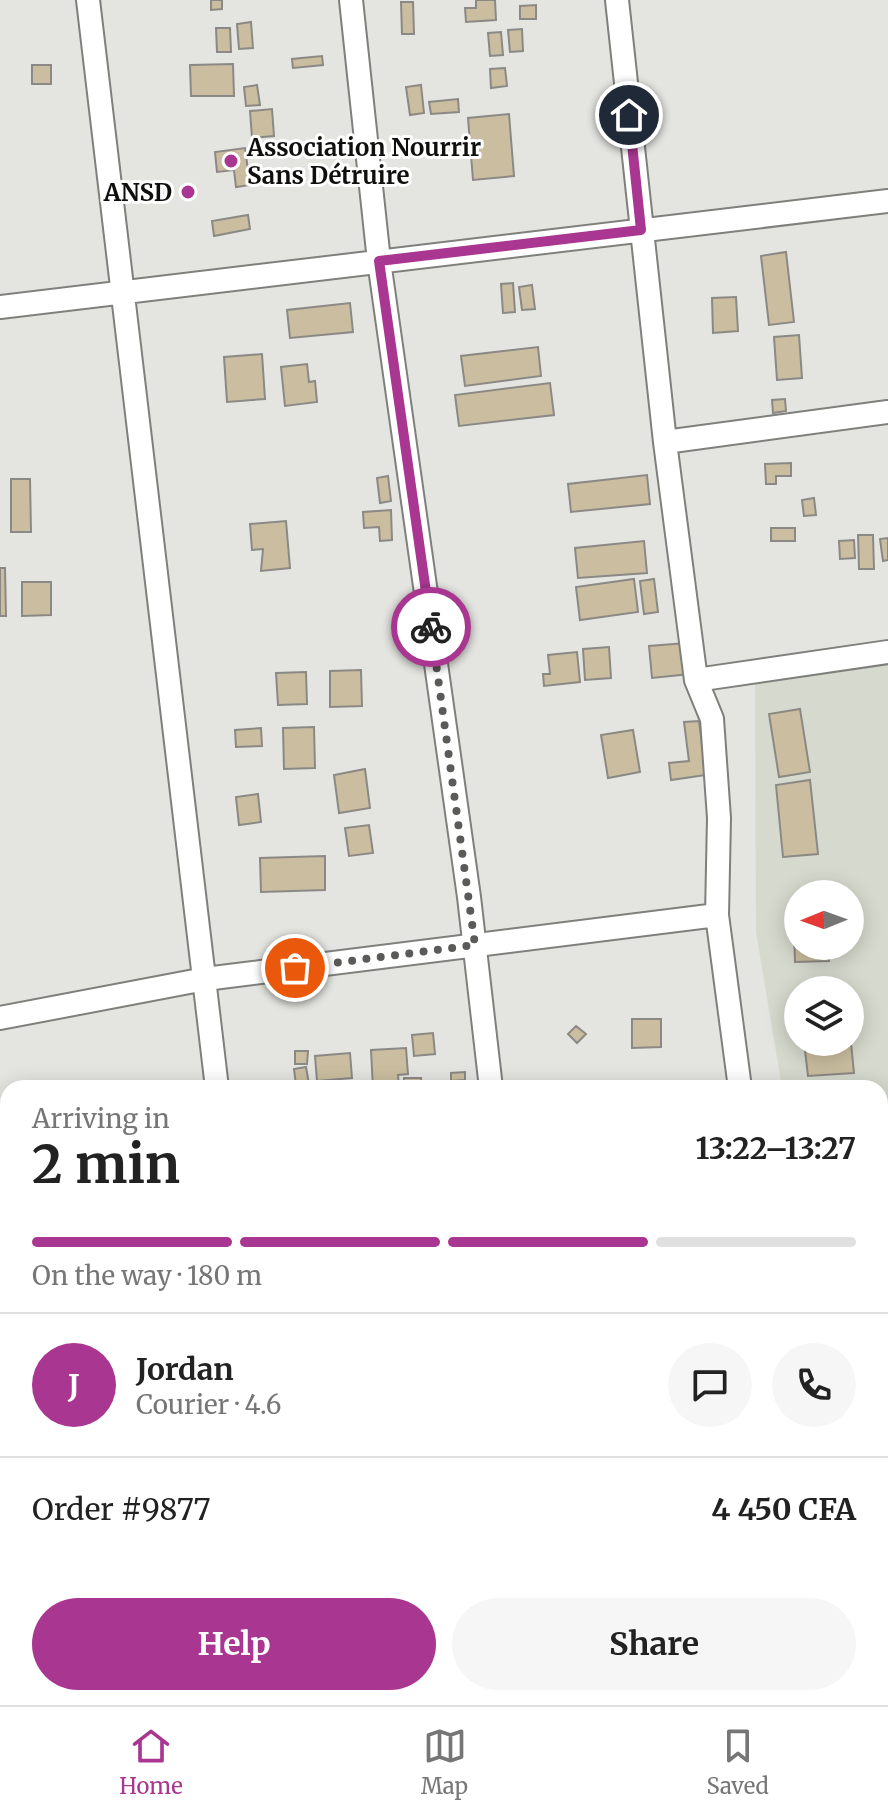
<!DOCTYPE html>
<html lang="en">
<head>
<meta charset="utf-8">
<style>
	:root { --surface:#fff; --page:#f6f6f6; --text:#222; --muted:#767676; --line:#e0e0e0; --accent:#a93791 }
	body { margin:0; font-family:Merriweather,serif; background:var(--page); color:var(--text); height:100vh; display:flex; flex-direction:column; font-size:30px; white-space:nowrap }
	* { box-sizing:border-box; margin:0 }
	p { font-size:26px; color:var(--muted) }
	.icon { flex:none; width:44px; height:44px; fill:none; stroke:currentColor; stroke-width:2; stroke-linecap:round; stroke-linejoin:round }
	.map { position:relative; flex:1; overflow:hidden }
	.panel { position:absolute; left:0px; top:1080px; width:888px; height:626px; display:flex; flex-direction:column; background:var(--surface); border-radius:24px 24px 0 0; box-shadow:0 4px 20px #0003 }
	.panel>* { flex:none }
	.needle { width:52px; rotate:269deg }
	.tools { position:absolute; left:784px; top:880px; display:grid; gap:16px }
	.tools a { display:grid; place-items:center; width:80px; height:80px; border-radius:50%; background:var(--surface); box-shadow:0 4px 20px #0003; font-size:40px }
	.pin { position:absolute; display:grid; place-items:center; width:68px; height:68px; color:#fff; margin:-34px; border:4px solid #fff; border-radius:50%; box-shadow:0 2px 8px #0007 }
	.courier { position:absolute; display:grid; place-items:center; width:80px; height:80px; margin:-40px; border:6px solid #a93791; border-radius:50%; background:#fff; color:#222; box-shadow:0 2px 10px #0007 }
	.head em { font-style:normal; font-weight:700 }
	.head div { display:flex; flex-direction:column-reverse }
	.head { display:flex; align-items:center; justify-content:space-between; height:136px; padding:0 32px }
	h1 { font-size:52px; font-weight:700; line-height:60px }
	.bar { display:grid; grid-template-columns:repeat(4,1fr); gap:12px 8px; align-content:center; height:96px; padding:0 32px }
	.bar i { height:10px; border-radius:6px; background:var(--line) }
	.bar .active { background:var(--accent) }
	.bar p { grid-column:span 4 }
	.line { display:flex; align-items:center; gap:20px; padding:0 32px; border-top:2px solid var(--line) }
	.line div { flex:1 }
	.round { display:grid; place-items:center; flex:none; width:84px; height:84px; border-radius:42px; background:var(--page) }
	.primary-button { display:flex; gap:16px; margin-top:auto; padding:16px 32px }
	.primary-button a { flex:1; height:92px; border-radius:48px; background:var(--accent); color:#fff; font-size:32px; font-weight:700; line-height:92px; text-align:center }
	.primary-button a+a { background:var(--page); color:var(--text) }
	.menu { display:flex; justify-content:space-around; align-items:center; height:112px; border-top:2px solid var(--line); background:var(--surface); font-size:22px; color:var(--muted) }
	.menu a { display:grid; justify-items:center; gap:4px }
	.menu .active { color:var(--accent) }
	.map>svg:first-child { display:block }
	.built { fill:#d6d9cd; fill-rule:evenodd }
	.building { fill:#cbbea0; stroke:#8b8985; stroke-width:2 }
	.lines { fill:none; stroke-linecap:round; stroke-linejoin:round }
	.minor-casing { stroke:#7f807c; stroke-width:26 }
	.minor { stroke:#fff; stroke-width:22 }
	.done { stroke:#5a5b58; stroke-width:8; stroke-dasharray:0 14.4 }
	.route { stroke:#a93791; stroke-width:10 }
	.poi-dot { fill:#a93791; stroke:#fff; stroke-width:3 }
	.labels { text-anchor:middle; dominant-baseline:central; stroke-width:6; stroke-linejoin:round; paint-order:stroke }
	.poi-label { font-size:24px; font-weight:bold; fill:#0f100e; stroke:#fff; text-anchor:start }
</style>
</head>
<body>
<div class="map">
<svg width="888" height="1705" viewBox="0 0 888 1705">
	<rect width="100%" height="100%" fill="#e4e5e0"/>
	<path class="built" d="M888 665V1161L880 1162V1088H782L756 932 755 679ZM798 894H850V946H798ZM798 990H850V1042H798Z"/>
	<path class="building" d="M211 0H222V9L211 10Z
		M476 0H495L496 20 466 22 465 8H476Z
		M401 2H413L414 34H402Z
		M536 5V19H520V6Z
		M251 22 253 48 239 49 237 24Z
		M216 28H230L231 52H217Z
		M522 29 523 51 510 52 508 30Z
		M501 32 503 55 490 56 488 33Z
		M322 56 323 65 293 68 292 59Z
		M233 64 234 96H191L190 65Z
		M32 65H51V84H32Z
		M505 68 507 86 491 88 490 69Z
		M257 85 260 105 246 106 244 87Z
		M421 85 424 113 410 115 406 87Z
		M458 99 459 112 431 114 429 102Z
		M272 109 274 136 252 138 250 111Z
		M509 114 514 176 473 180 468 118Z
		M245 148 250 185 236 187 234 170 217 172 215 152Z
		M248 215 250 229 214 236 212 221Z
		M786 252 794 322 769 325 761 256Z
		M513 283 515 312 503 313 501 284Z
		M532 285 535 309 522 310 519 287Z
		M736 297 738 331 713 333 712 298Z
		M350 303 353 332 290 338 287 310Z
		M799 335 802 378 777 380 774 337Z
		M538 347 541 376 465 386 461 356Z
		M262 354 265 399 227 402 224 357Z
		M307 364 309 382 315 381 317 402 285 406 281 367Z
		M550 383 554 415 459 426 455 395Z
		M785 399 786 411 773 413 772 400Z
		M791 463V476H776V484H766L765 464Z
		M647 475 650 504 571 512 568 484Z
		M388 476 391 501 380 503 377 478Z
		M11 479H30L31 532H11Z
		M814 498 816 515 804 516 802 500Z
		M391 510 392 540 380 541 379 527 364 528 363 512Z
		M286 521 290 568 261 571 263 549 252 550 250 524Z
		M771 528H795V541H771Z
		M858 535H873L874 569H859Z
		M888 538V560L883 561 880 539Z
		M854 540 855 558 840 559 839 541Z
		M644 541 647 573 578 578 575 548Z
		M0 568H5L6 616H0Z
		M634 579 638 612 580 620 576 587Z
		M654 579 658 612 644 614 640 581Z
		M22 582H51V615L22 616Z
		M686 643 690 674 652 678 649 646Z
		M609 647 611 678 585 680 583 649Z
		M577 652 580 682 544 686 543 674H550L548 655Z
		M361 670 362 706 330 707V671Z
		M306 672 307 704 278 705 276 673Z
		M800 709 810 772 779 777 769 714Z
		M699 721 706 775 671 780 669 763 689 761 684 722Z
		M314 727 315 768 284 769 283 728Z
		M261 728 262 746 236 747 235 730Z
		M633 730 640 772 608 778 601 735Z
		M365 769 370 808 339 813 334 775Z
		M810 780 818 854 783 857 776 785Z
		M258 794 261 822 239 825 236 797Z
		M369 825 373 853 349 856 345 828Z
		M325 856V890L261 892 260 858Z
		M794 930H798V946H829V961L795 962Z
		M632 1019H661V1047L632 1048Z
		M576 1026 586 1034 577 1043 568 1034Z
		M433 1033 435 1054 414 1056 412 1035Z
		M850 1033 854 1073 808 1076 804 1042H850Z
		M406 1048 408 1074 398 1075 399 1088H373L371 1050Z
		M295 1051H308L307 1064H295Z
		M350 1053 352 1078 317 1081 315 1056Z
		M306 1067 309 1084 296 1085 294 1069Z
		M465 1072V1080L451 1081V1073Z
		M404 1078H421L422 1088H404Z
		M625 1081V1088H598L597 1083Z
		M888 1119V1160H880V1120Z
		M888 1311V1327L880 1328V1312Z
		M880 1378H888V1387L880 1388Z
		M888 1558V1594L880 1595V1559Z
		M888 1620V1646L880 1647V1621Z
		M196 1698H220L221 1705H197Z
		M766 1698H797V1700L767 1703Z"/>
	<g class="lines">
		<defs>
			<path id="minor" d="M88 0 217 1088
				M351 0 379 261 469 897 491 1088
				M617 0 665 442 696 680 712 719 719 818 717 915 740 1088
				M0 307 888 201
				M665 442 888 412
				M696 680 888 652
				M0 1018 205 979 717 915
				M880 1201 888 1200
				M0 1470 8 1534
				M0 1644 8 1643
				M28 1698 29 1705
				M283 1698 284 1705
				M565 1698 566 1705
				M843 1698 845 1705"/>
		</defs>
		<use href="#minor" class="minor-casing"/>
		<use href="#minor" class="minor"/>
	</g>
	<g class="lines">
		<path class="done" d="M295 968 475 945 431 627"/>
		<path class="route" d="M431 627 379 261 641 230 629 115"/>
	</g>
	<g class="poi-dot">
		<circle cx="231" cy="161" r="8"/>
		<circle cx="188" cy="192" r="8"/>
	</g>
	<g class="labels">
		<g class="poi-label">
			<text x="247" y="147">Association Nourrir<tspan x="247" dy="28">Sans Détruire</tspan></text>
			<text x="172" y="192" text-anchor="end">ANSD</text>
		</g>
	</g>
</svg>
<div class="tools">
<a><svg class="needle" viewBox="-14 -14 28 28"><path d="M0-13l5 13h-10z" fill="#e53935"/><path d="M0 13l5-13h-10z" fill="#767676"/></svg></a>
<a><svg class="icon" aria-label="layers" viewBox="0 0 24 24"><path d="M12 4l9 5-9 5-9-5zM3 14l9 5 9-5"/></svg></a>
</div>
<div class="pin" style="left:295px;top:968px;background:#ea580c"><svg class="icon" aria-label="bag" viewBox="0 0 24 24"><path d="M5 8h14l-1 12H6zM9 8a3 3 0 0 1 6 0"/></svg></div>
<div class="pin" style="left:629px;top:115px;background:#1f2937"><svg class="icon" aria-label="home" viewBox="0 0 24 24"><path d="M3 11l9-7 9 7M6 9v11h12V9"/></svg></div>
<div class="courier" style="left:431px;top:627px"><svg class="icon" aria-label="bike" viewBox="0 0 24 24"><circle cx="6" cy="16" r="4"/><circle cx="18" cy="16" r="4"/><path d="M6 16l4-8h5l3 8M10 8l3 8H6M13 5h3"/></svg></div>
<section class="panel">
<div class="head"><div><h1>2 min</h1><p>Arriving in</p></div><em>13:22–13:27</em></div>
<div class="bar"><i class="active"></i><i class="active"></i><i class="active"></i><i></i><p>On the way · 180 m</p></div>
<div class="line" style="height:144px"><b class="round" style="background:var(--accent);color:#fff">J</b><div><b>Jordan</b><p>Courier · 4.6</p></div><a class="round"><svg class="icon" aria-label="chat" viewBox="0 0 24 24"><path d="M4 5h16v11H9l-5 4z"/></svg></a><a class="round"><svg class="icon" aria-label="phone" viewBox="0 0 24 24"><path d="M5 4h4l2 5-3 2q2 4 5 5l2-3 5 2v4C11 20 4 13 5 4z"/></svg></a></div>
<div class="line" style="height:104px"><div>Order #9877</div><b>4 450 CFA</b></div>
<div class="primary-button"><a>Help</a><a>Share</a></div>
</section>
</div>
<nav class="menu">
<a class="active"><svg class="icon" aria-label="home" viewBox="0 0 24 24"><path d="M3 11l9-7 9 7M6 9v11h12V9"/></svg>Home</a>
<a><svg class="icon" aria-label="map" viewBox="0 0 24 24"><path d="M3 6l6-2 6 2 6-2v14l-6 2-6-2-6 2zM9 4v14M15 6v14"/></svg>Map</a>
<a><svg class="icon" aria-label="saved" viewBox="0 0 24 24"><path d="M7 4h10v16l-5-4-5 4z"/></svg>Saved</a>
</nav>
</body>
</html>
